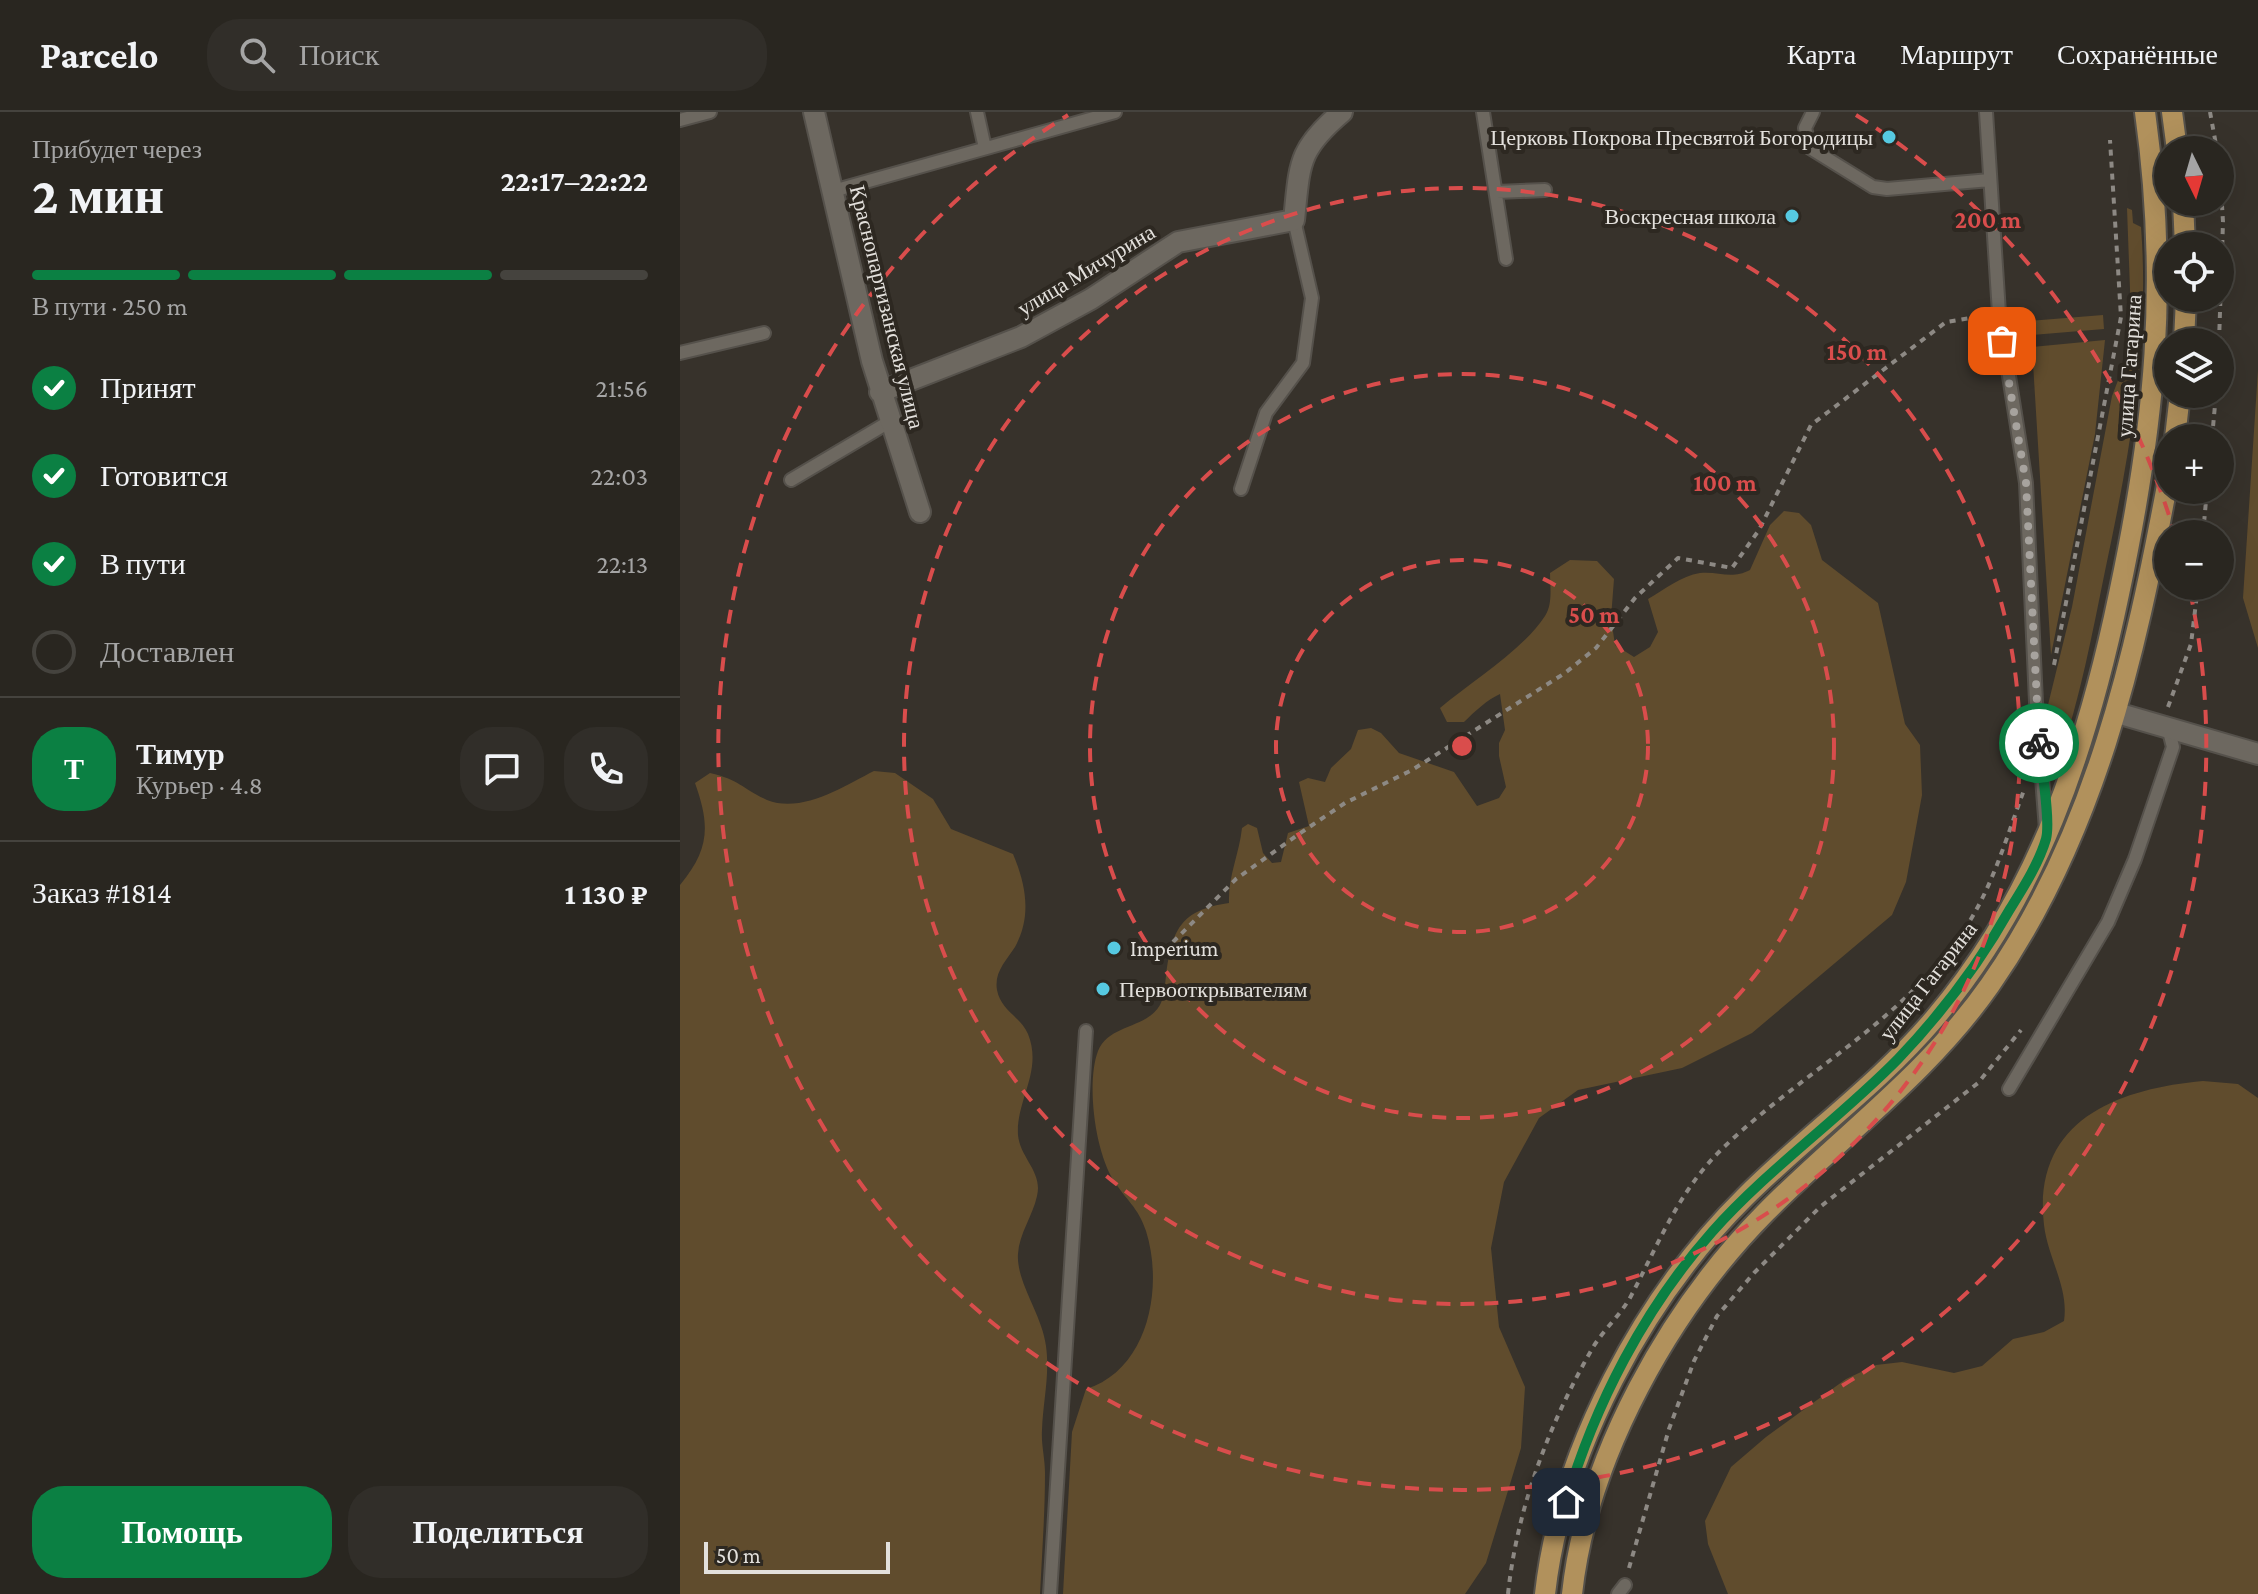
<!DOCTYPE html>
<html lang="ru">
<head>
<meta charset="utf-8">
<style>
	:root { --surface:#292620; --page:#312e29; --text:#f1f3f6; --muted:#a5a5a5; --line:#45433e; --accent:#0b8043 }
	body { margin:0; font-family:"Crimson Pro",serif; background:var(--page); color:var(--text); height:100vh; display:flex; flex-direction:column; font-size:30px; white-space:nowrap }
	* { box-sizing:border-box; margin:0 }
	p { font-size:26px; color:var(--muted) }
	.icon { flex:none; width:44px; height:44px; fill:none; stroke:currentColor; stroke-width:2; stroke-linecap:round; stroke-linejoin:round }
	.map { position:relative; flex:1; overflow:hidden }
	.panel { display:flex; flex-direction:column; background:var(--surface); width:680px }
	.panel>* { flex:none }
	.needle { width:52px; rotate:175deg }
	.tools { position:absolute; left:1474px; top:24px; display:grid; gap:16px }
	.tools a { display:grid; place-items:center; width:80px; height:80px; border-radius:50%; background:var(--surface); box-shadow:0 8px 32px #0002,0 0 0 2px var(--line); font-size:40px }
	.scale { position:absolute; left:24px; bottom:20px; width:186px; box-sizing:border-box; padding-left:8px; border:4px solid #e3e0dc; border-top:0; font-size:22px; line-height:28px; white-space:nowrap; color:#e3e0dc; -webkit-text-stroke:6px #2d2821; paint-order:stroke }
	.pin { position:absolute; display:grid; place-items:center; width:68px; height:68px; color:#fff; margin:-34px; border-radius:16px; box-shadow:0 4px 12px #0006 }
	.courier { position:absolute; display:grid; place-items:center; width:80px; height:80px; margin:-40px; border:6px solid #0b8043; border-radius:50%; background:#fff; color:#222; box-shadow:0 2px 10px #0007 }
	.headline em { font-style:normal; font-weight:700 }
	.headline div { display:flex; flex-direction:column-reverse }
	.headline { display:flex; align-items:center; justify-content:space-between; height:136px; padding:0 32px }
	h1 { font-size:52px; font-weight:700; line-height:60px }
	.bar { display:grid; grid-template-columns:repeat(4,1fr); gap:12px 8px; align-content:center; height:96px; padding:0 32px }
	.bar i { height:10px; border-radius:6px; background:var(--line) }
	.bar .on { background:var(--accent) }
	.bar p { grid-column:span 4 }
	.line { display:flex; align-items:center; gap:20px; padding:0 32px; border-top:2px solid var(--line) }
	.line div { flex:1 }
	.round { display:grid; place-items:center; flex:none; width:84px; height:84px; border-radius:32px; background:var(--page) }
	ol { padding:0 32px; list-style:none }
	li { display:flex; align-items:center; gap:24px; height:88px }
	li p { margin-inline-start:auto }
	li .icon { padding:8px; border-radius:50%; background:var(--accent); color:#fff; stroke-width:4 }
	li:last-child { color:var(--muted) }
	li i { width:44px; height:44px; border:4px solid var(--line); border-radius:50% }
	.button { display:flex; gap:16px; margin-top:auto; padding:16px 32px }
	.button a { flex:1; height:92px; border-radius:32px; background:var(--accent); color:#fff; font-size:32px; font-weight:700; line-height:92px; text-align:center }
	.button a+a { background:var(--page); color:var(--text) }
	header { display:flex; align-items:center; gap:48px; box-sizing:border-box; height:112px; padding:0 40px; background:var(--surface); border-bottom:2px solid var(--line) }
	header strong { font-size:38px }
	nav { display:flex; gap:44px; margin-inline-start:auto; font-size:28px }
	.search { width:560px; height:72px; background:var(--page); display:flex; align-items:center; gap:20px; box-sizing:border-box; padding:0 28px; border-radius:32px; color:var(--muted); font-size:30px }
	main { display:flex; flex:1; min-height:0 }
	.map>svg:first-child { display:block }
	.green { fill:#604c2d }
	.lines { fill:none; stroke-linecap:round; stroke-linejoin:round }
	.service-casing { stroke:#55514b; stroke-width:16 }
	.minor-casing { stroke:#55514b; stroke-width:24 }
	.primary-casing { stroke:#55514b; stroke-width:24 }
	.path { stroke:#8d8984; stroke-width:4; stroke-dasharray:6 6; stroke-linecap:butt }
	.service { stroke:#6d6860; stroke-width:12 }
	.minor { stroke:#6d6860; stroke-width:20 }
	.primary { stroke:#b1915c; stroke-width:20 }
	.done { stroke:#a7a39e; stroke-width:8; stroke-dasharray:0 14.4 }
	.route { stroke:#0b8043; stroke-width:10 }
	.ring { fill:none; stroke:#d94d4c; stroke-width:4; stroke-dasharray:14 10 }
	.poi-dot { fill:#56c9e1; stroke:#2d2821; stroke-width:3 }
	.labels { text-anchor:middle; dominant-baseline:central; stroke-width:8; stroke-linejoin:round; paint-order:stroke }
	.poi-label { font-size:22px; fill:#e3e0dc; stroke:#2d2821; text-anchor:end }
	.street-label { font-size:22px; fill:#e3e0dc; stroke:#2d2821 }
	.centre { fill:#d94d4c; stroke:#2d2821; stroke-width:4 }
	.ring-label { font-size:24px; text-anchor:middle; font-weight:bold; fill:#d94d4c; stroke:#2d2821; stroke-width:8; stroke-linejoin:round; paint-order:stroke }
</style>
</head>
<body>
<header>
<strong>Parcelo</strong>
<div class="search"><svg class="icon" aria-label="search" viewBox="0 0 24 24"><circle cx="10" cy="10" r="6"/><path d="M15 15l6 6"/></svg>Поиск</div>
<nav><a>Карта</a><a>Маршрут</a><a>Сохранённые</a></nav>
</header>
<main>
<section class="panel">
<div class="headline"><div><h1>2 мин</h1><p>Прибудет через</p></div><em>22:17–22:22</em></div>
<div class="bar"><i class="on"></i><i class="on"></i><i class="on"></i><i></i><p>В пути · 250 m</p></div>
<ol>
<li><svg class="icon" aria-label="check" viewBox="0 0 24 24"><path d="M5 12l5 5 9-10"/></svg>Принят<p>21:56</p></li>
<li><svg class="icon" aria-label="check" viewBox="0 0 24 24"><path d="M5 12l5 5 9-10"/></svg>Готовится<p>22:03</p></li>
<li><svg class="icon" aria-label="check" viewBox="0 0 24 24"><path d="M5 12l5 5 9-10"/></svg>В пути<p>22:13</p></li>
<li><i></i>Доставлен</li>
</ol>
<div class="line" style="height:144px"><b class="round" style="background:var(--accent);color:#fff">Т</b><div><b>Тимур</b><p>Курьер · 4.8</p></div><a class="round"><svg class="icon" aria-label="chat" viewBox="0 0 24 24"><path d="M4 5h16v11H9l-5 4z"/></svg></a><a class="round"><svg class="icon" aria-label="phone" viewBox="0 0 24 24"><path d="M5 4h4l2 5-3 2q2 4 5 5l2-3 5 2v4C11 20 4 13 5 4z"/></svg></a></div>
<div class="line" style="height:104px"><div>Заказ #1814</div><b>1 130 ₽</b></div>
<div class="button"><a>Помощь</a><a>Поделиться</a></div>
</section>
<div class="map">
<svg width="1578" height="1482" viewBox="0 0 1578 1482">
	<rect width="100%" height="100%" fill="#37322b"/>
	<path class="green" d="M1447 96 1452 98 1453 111 1461 115C1470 232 1449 346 1425 459 1412 523 1400 587 1379 648L1372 651 1366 601 1392 495 1432 284 1452 232Z
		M1423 203 1424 217 1351 223 1350 209Z
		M1425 228 1415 322 1371 543 1352 235Z
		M1578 258V536L1563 486Z
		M1104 399 1119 401 1131 413 1142 448 1198 491 1225 612 1240 633 1242 683 1226 770 1212 803 1072 921 1002 956 898 978 859 1006 824 1070 811 1136 819 1215 845 1275 841 1336 806 1451 785 1482H383L392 1320 406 1277C468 1258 484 1176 466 1119 458 1095 446 1088 434 1069 415 1040 406 971 418 939 429 912 466 917 480 893 484 886 485 872 486 864 492 818 500 798 549 791 548 764 559 743 562 716L568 712 577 716 583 741 592 751 601 750 608 721 629 714 619 670 628 666 645 670 651 656 671 637 678 618 691 616 701 621 719 641 774 660 797 694 819 686 826 675 819 644V631L825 618 820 582C807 588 795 599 784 610H767L760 596C792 569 843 538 865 504 873 492 870 474 870 461L890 448 917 449 934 467 931 506 935 533 954 545 970 535 978 520 968 487C985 477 1001 464 1020 461 1039 459 1051 468 1070 458L1090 413Z
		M194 659 215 661 253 687 271 717 333 742C346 773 352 804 335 835 326 849 314 860 317 878 321 899 341 905 348 922 363 959 336 988 338 1023 340 1046 363 1060 357 1084 353 1103 339 1122 338 1142 336 1170 362 1202 366 1234 370 1263 363 1289 362 1318 361 1332 365 1346 365 1361 365 1401 362 1442 360 1482H0V773C30 737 30 713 15 671L30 661C60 668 63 677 87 688 122 702 164 674 194 659Z
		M1523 969 1558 972 1578 986V1482H1048L1028 1432 1025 1409 1051 1355 1086 1325 1166 1267 1196 1253 1222 1250 1274 1261 1302 1254 1333 1227 1364 1220 1384 1209C1389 1175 1368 1147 1364 1113 1352 1009 1436 977 1523 969Z"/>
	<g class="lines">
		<defs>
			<path id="service" d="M297 0 305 36
				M803 0 826 147
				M1133 0 1125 16 1130 36 1193 75 1207 77 1310 68
				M1306 0 1319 201 1346 371 1356 590 1366 717
				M0 8 30 0
				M153 79 435 0
				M817 80 865 78
				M0 241 84 221
				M111 368 209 310
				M561 377 586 301 623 251 632 186 614 108
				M1329 977 1428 810 1455 747 1493 635 1488 615
				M370 1482 406 919
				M938 1482 945 1473"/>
			<path id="minor" d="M134 0 192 249 240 400
				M200 280 341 225 411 187 498 130 614 108C620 52 617 38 662 0
				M1437 601 1578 642"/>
			<path id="primary" d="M1492 0 1497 38
				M1503 90 1505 134
				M1504 230 1506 186
				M1495 326 1500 282
				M865 1482C881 1339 964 1185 1065 1085 1126 1024 1198 973 1254 907 1358 785 1407 636 1439 482 1475 313 1489 172 1465 0
				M892 1482C907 1344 990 1197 1086 1100 1161 1024 1248 962 1310 873 1415 723 1455 545 1488 368"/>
		</defs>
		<use href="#service" class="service-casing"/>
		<use href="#minor" class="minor-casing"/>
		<use href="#primary" class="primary-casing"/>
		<path class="path" d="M1530 0 1537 38
			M1539 230 1543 110 1540 60
			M1532 326 1536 282
			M1523 422 1527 378
			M1374 553 1441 205 1430 28
			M1488 595 1511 532 1518 474
			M476 847 556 767 616 724 665 691 732 658 885 561 916 536 955 486 998 446 1052 456 1079 418 1131 313 1266 210 1303 204
			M949 1456 989 1317 1014 1249 1037 1204 1074 1161 1140 1095 1298 971 1341 918
			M828 1482C837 1396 869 1312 912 1237 923 1218 940 1204 951 1184 979 1131 999 1078 1043 1036 1125 957 1230 906 1291 807 1315 767 1328 721 1344 678"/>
		<use href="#service" class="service"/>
		<use href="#minor" class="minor"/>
		<use href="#primary" class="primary"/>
	</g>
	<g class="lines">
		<path class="done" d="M1322 229 1346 371 1359 631"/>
		<path class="route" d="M886 1390C915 1292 964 1197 1032 1120 1088 1057 1158 1008 1218 947 1261 902 1299 852 1330 797 1343 776 1359 751 1366 727 1371 709 1361 653 1359 631"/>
	</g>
	<g class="ring">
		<circle cx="782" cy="634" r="186"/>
		<circle cx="782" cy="634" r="372"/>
		<circle cx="782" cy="634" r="558"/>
		<path d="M1176 3A744 744 0 0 1 1493 416M1510 479A744 744 0 1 1 388 3"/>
	</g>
	<g class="poi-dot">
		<circle cx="1209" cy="25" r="8"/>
		<circle cx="1112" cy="104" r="8"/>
		<circle cx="434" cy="836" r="8"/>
		<circle cx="423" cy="877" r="8"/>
	</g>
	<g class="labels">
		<g class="poi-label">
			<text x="1193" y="25">Церковь Покрова Пресвятой Богородицы</text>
			<text x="1096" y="104">Воскресная школа</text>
			<text x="450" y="836" text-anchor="start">Imperium</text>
			<text x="439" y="877" text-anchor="start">Первооткрывателям</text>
		</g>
		<g class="street-label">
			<text transform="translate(406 158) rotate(-31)">улица Мичурина</text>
			<text transform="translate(207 195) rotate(76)">Краснопартизанская улица</text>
			<text transform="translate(1449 254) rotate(-86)">улица Гагарина</text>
			<text transform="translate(1248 869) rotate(-52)">улица Гагарина</text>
		</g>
	</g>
	<circle cx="782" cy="634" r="12" class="centre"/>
	<g class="ring-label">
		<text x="1308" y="116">200 m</text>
		<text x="1177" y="248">150 m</text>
		<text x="1045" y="379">100 m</text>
		<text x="914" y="511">50 m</text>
	</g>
</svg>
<div class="tools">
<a><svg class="needle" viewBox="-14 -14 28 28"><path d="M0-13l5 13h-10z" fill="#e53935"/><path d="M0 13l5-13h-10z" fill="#a5a5a5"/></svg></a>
<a><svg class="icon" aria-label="locate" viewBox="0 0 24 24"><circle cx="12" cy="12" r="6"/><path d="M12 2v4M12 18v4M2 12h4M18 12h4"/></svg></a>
<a><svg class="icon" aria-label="layers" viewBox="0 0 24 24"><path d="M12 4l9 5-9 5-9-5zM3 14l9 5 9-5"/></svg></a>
<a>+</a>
<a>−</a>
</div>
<div class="scale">50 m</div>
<div class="pin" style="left:1322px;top:229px;background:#ea580c"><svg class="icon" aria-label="bag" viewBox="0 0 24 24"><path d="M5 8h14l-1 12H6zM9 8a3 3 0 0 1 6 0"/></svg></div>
<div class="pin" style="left:886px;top:1390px;background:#1f2937"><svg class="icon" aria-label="home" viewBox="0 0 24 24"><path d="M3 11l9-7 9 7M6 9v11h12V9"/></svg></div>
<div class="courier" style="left:1359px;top:631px"><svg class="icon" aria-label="bike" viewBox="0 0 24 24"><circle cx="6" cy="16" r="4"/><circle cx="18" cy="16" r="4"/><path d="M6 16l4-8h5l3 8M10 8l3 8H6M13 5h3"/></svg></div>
</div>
</main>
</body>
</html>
